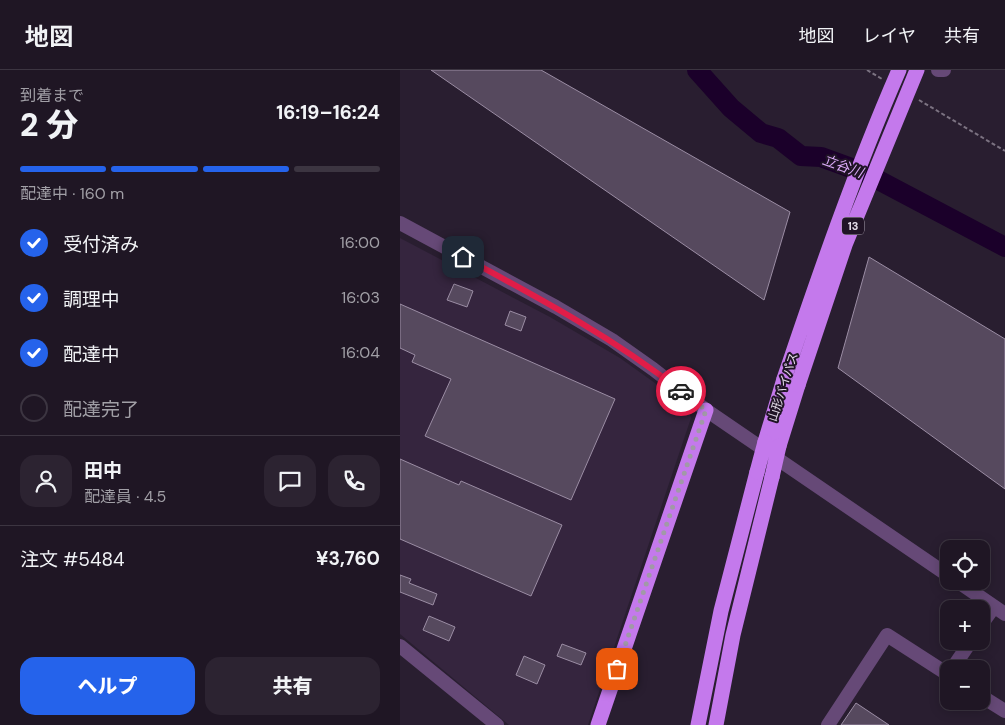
<!DOCTYPE html>
<html lang="ja">
<head>
<meta charset="utf-8">
<style>
	:root { --surface:#1f1624; --page:#2c2331; --text:#f1f3f6; --muted:#a19fa6; --line:#3c3541; --accent:#2563eb }
	body { margin:0; font-family:"DM Sans","Noto Sans JP",sans-serif; background:var(--page); color:var(--text); height:100vh; display:flex; flex-direction:column; font-size:19px; white-space:nowrap }
	* { box-sizing:border-box; margin:0 }
	p { font-size:16px; color:var(--muted) }
	.icon { flex:none; width:28px; height:28px; fill:none; stroke:currentColor; stroke-width:2; stroke-linecap:round; stroke-linejoin:round }
	.map { position:relative; flex:1; overflow:hidden }
	.details { display:flex; flex-direction:column; background:var(--surface); width:400px }
	.details>* { flex:none }
	.controls { position:absolute; left:540px; top:470px; display:grid; gap:10px }
	.controls a { display:grid; place-items:center; width:50px; height:50px; border-radius:10px; background:var(--surface); box-shadow:0 2px 12px #0003,0 0 0 1px var(--line); font-size:25px }
	.pin { position:absolute; display:grid; place-items:center; width:42px; height:42px; color:#fff; margin:-21px; border-radius:10px; box-shadow:0 2px 8px #0006 }
	.courier { position:absolute; display:grid; place-items:center; width:50px; height:50px; margin:-25px; border:4px solid #e11d48; border-radius:50%; background:#fff; color:#222; box-shadow:0 1px 6px #0007 }
	.head em { font-style:normal; font-weight:800 }
	.head div { display:flex; flex-direction:column-reverse }
	.head { display:flex; align-items:center; justify-content:space-between; height:85px; padding:0 20px }
	h1 { font-size:32px; font-weight:800; line-height:38px }
	.bar { display:grid; grid-template-columns:repeat(4,1fr); gap:8px 5px; align-content:center; height:60px; padding:0 20px }
	.bar i { height:6px; border-radius:4px; background:var(--line) }
	.bar .on { background:var(--accent) }
	.bar p { grid-column:span 4 }
	.line { display:flex; align-items:center; gap:12px; padding:0 20px; border-top:1px solid var(--line) }
	.line div { flex:1 }
	.round { display:grid; place-items:center; flex:none; width:52px; height:52px; border-radius:15px; background:var(--page) }
	ol { padding:0 20px; list-style:none }
	li { display:flex; align-items:center; gap:15px; height:55px }
	li p { margin-inline-start:auto }
	li .icon { padding:5px; border-radius:50%; background:var(--accent); color:#fff; stroke-width:4 }
	li:last-child { color:var(--muted) }
	li i { width:28px; height:28px; border:2px solid var(--line); border-radius:50% }
	.cta { display:flex; gap:10px; margin-top:auto; padding:10px 20px }
	.cta a { flex:1; height:58px; border-radius:15px; background:var(--accent); color:#fff; font-size:20px; font-weight:800; line-height:58px; text-align:center }
	.cta a+a { background:var(--page); color:var(--text) }
	header { display:flex; align-items:center; gap:30px; box-sizing:border-box; height:70px; padding:0 25px; background:var(--surface); border-bottom:1px solid var(--line) }
	header strong { font-size:24px }
	nav { display:flex; gap:28px; margin-inline-start:auto; font-size:18px }
	main { display:flex; flex:1; min-height:0 }
	.map>svg:first-child { display:block }
	.built { fill:#35253e }
	.lines { fill:none; stroke-linecap:round; stroke-linejoin:round }
	.river { stroke:#1b002a; stroke-width:20 }
	.building { fill:#56495e; stroke:#9b8da4 }
	.path { stroke:#7b7281; stroke-width:2; stroke-dasharray:4 2.5; stroke-linecap:butt }
	.minor { stroke:#664977; stroke-width:14 }
	.highway { stroke:#c479ec; stroke-width:15 }
	.highway-bridge { stroke:#c479ec; stroke-width:15 }
	.done { stroke:#a199a7; stroke-width:5; stroke-dasharray:0 9 }
	.route { stroke:#e11d48; stroke-width:6 }
	.labels { text-anchor:middle; dominant-baseline:central; stroke-width:4; stroke-linejoin:round; paint-order:stroke }
	.shield { fill:#201426; stroke:#a89fad; stroke-width:1 }
	.shield-label { font-size:11px; font-weight:bold; fill:#e2dbe7 }
	.street-label { font-size:12px; fill:#e2dbe7; stroke:#201426 }
	.water-label { font-size:14px; font-style:italic; fill:#daaaf7; stroke:#201426 }
</style>
</head>
<body>
<header>
<strong>地図</strong>
<nav><a>地図</a><a>レイヤ</a><a>共有</a></nav>
</header>
<main>
<section class="details">
<div class="head"><div><h1>2 分</h1><p>到着まで</p></div><em>16:19–16:24</em></div>
<div class="bar"><i class="on"></i><i class="on"></i><i class="on"></i><i></i><p>配達中 · 160 m</p></div>
<ol>
<li><svg class="icon" aria-label="check" viewBox="0 0 24 24"><path d="M5 12l5 5 9-10"/></svg>受付済み<p>16:00</p></li>
<li><svg class="icon" aria-label="check" viewBox="0 0 24 24"><path d="M5 12l5 5 9-10"/></svg>調理中<p>16:03</p></li>
<li><svg class="icon" aria-label="check" viewBox="0 0 24 24"><path d="M5 12l5 5 9-10"/></svg>配達中<p>16:04</p></li>
<li><i></i>配達完了</li>
</ol>
<div class="line" style="height:90px"><a class="round"><svg class="icon" aria-label="person" viewBox="0 0 24 24"><circle cx="12" cy="8" r="4"/><path d="M4 21q1-7 8-7t8 7"/></svg></a><div><b>田中</b><p>配達員 · 4.5</p></div><a class="round"><svg class="icon" aria-label="chat" viewBox="0 0 24 24"><path d="M4 5h16v11H9l-5 4z"/></svg></a><a class="round"><svg class="icon" aria-label="phone" viewBox="0 0 24 24"><path d="M5 4h4l2 5-3 2q2 4 5 5l2-3 5 2v4C11 20 4 13 5 4z"/></svg></a></div>
<div class="line" style="height:65px"><div>注文 #5484</div><b>¥3,760</b></div>
<div class="cta"><a>ヘルプ</a><a>共有</a></div>
</section>
<div class="map">
<svg width="605" height="655" viewBox="0 0 605 655">
	<rect width="100%" height="100%" fill="#291e30"/>
	<path class="built" d="M0 168 150 247 220 288 287 336 291 348 188 655H109L0 564Z"/>
	<g class="lines">
		<path class="river" d="M297 0 331 38 361 63 378 68 401 86 421 87 465 103 605 177"/>
	</g>
	<path class="building" d="M31 0H141L390 142 364 230Z
		M469 187 605 269V419L438 298Z
		M54 214 73 221 67 237 47 230Z
		M0 234 215 329 171 430 25 366 51 309 12 292 15 285 0 278Z
		M110 241 126 247 121 261 105 255Z
		M0 389 59 415 61 411 162 455 131 526 0 469Z
		M0 505 11 509 9 513 37 524 33 535 0 522Z
		M29 546 55 557 49 571 23 560Z
		M162 574 186 583 181 595 157 586Z
		M124 586 145 595 137 614 116 605Z
		M456 633 489 655H441Z"/>
	<g class="lines">
		<path class="path" d="M467 0 482 9
			M519 30 605 81"/>
		<path class="minor" d="M538 0H544
			M0 153 156 237 212 270 253 299 306 340 549 506
			M557 511 605 544
			M581 555 594 537
			M0 576 97 655
			M552 599 571 571
			M581 626 605 641
			M428 655 487 565 549 605"/>
		<path class="highway" d="M365 372 384 309
			M379 376 398 315
			M198 655 306 340
			M298 655 321 541 357 402
			M316 655 333 565 372 407"/>
		<path class="highway-bridge" d="M384 309C419 205 455 101 499 0
			M398 315 445 175 517 0
			M357 402 365 372
			M372 407 379 376"/>
	</g>
	<g class="lines">
		<path class="done" d="M217 599 306 340 281 321"/>
		<path class="route" d="M63 187C139 228 212 267 281 321"/>
	</g>
	<g class="labels">
		<rect class="shield" x="442" y="147.5" width="22" height="17" rx="4"/>
		<g class="shield-label">
			<text x="453" y="156">13</text>
		</g>
		<g class="street-label">
			<text transform="translate(383 317) rotate(-72)">山形バイパス</text>
		</g>
		<g class="water-label">
			<text transform="translate(443 96) rotate(20)">立谷川</text>
		</g>
	</g>
</svg>
<div class="controls">
<a><svg class="icon" aria-label="locate" viewBox="0 0 24 24"><circle cx="12" cy="12" r="6"/><path d="M12 2v4M12 18v4M2 12h4M18 12h4"/></svg></a>
<a>+</a>
<a>−</a>
</div>
<div class="pin" style="left:217px;top:599px;background:#ea580c"><svg class="icon" aria-label="bag" viewBox="0 0 24 24"><path d="M5 8h14l-1 12H6zM9 8a3 3 0 0 1 6 0"/></svg></div>
<div class="pin" style="left:63px;top:187px;background:#1f2937"><svg class="icon" aria-label="home" viewBox="0 0 24 24"><path d="M3 11l9-7 9 7M6 9v11h12V9"/></svg></div>
<div class="courier" style="left:281px;top:321px"><svg class="icon" aria-label="car" viewBox="0 0 24 24"><path d="M5 17H2v-5l4-1 3-4h7l3 4 3 1v5h-3M9 17h6M6 11h13"/><circle cx="7" cy="17" r="2"/><circle cx="17" cy="17" r="2"/></svg></div>
</div>
</main>
</body>
</html>
